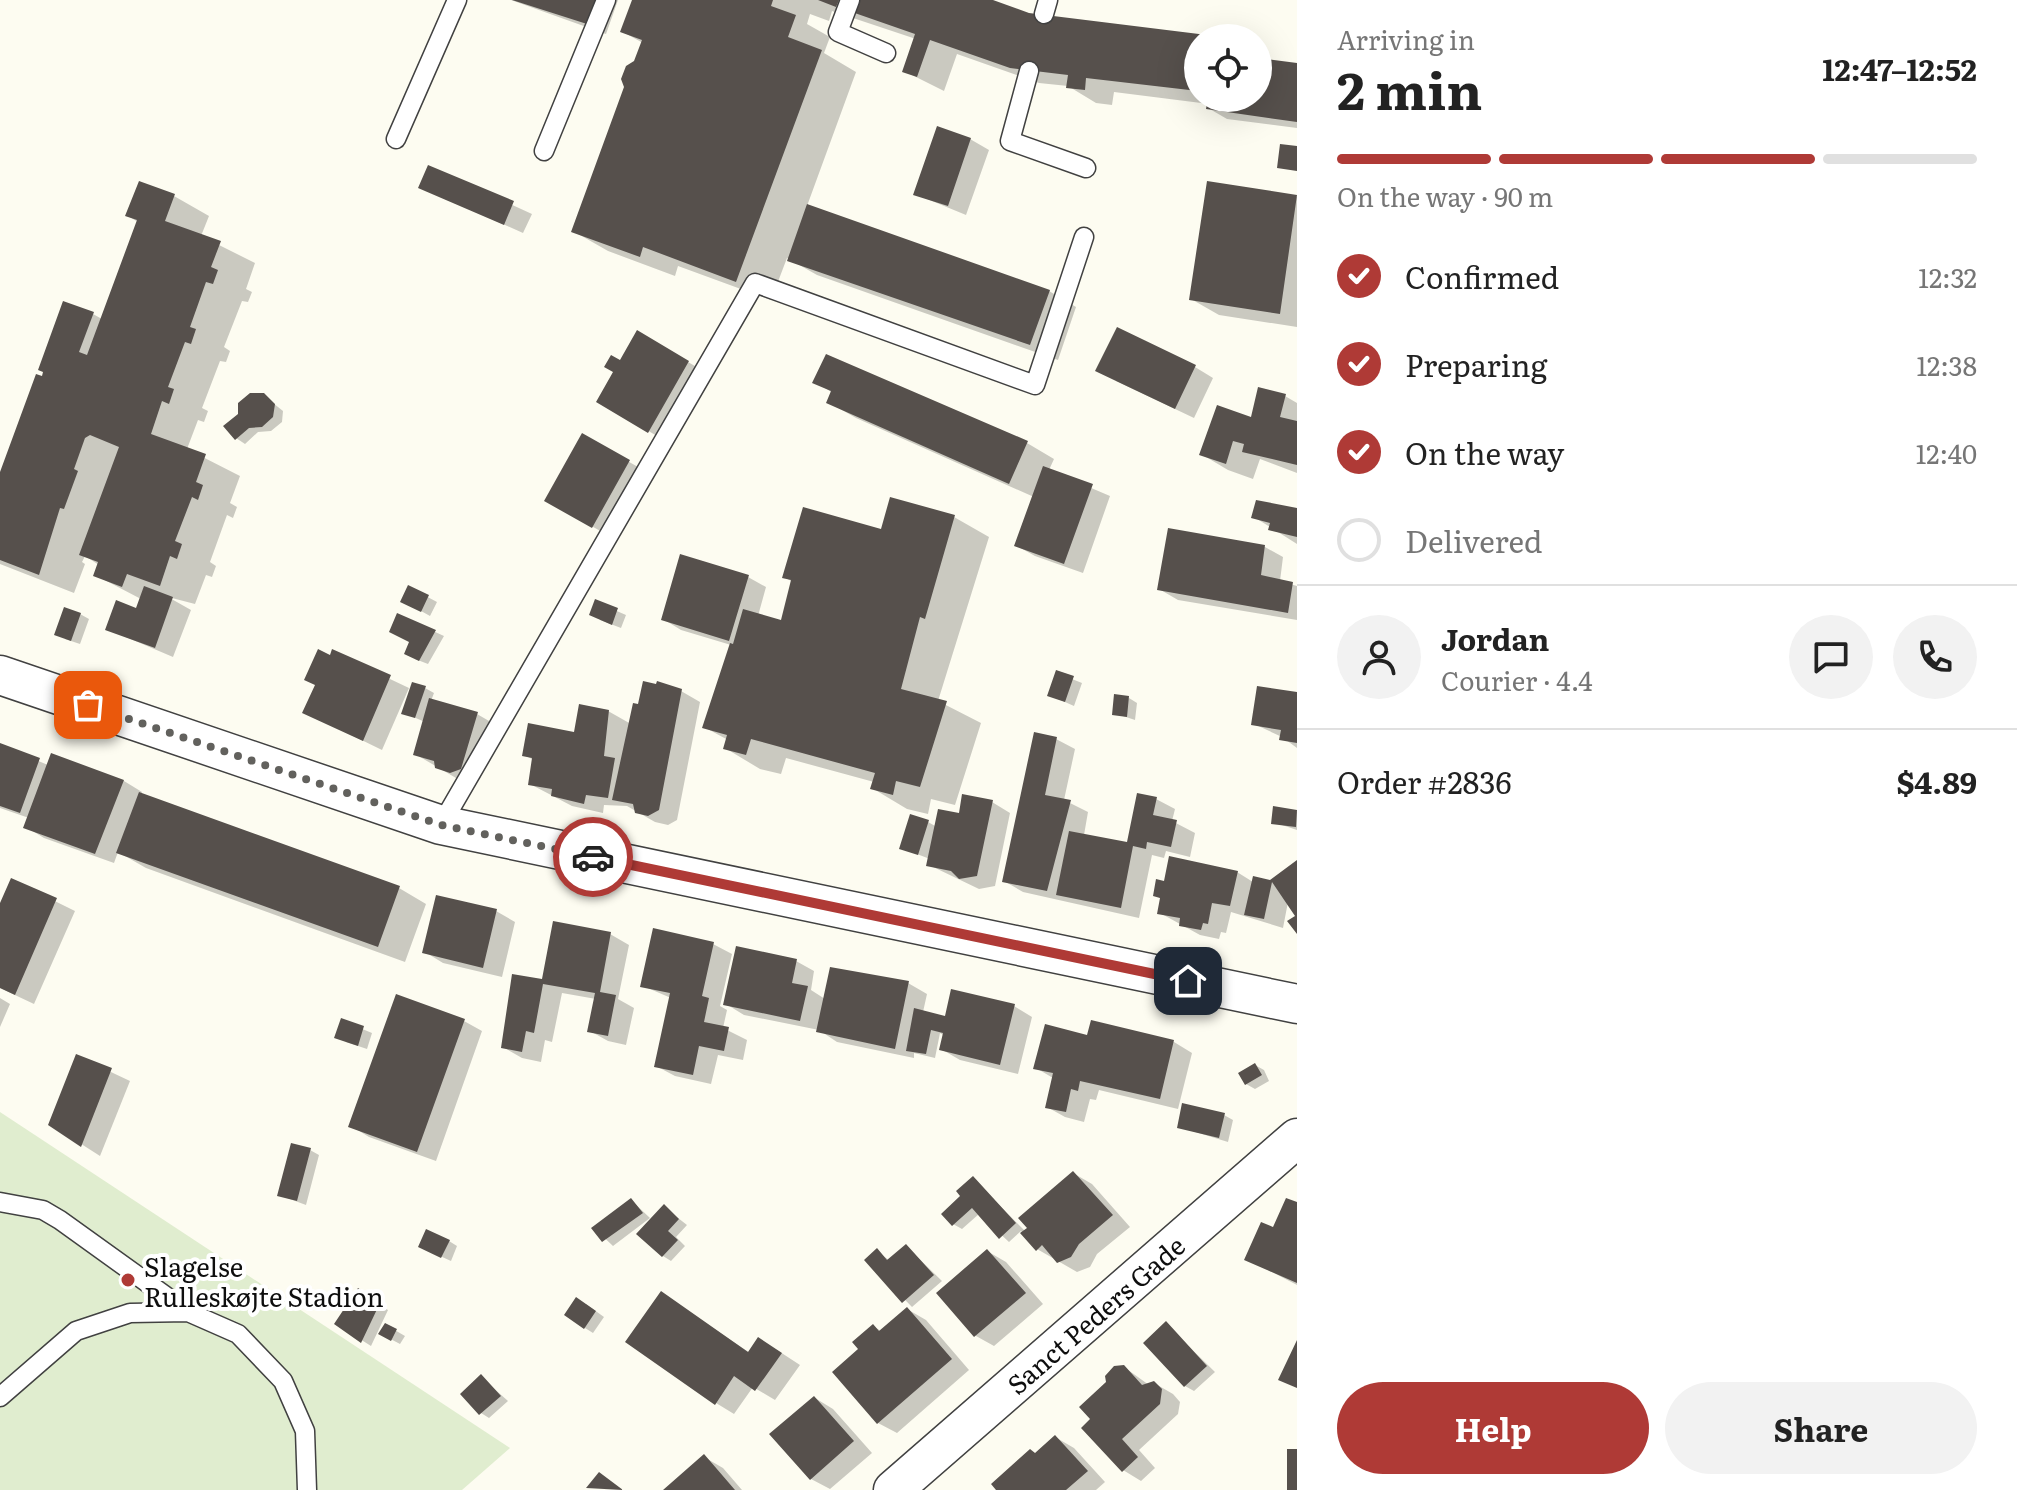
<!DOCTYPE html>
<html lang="en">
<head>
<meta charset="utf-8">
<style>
	:root { --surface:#fff; --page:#f2f2f2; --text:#222; --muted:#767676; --line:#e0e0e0; --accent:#af3a36 }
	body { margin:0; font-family:Literata,serif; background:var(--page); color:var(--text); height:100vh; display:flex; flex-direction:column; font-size:30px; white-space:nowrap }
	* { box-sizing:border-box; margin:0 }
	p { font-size:26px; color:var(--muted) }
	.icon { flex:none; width:44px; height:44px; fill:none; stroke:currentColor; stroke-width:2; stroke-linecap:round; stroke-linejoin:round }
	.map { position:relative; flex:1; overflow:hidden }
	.side { display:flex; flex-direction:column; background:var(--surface); width:720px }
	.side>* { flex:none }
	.fabs { position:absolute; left:1184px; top:24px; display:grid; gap:16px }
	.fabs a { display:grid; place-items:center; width:88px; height:88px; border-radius:50%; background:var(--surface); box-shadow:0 8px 32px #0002; font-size:40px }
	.pin { position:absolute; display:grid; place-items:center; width:68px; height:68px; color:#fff; margin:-34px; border-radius:16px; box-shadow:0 4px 12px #0006 }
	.courier { position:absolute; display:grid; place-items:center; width:80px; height:80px; margin:-40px; border:6px solid #af3a36; border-radius:50%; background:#fff; color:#222; box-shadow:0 2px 10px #0007 }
	.headline em { font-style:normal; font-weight:700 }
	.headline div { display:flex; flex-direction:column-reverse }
	.headline { display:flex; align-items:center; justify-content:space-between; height:136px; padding:0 40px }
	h1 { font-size:52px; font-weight:700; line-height:60px }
	.bar { display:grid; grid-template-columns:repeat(4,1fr); gap:12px 8px; align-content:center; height:96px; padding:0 40px }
	.bar i { height:10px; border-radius:6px; background:var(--line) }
	.bar .active { background:var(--accent) }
	.bar p { grid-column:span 4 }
	.line { display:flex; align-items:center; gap:20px; padding:0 40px; border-top:2px solid var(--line) }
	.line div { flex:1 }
	.round { display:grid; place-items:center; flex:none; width:84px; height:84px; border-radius:42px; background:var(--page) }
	ol { padding:0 40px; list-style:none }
	li { display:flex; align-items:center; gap:24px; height:88px }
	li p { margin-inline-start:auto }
	li .icon { padding:8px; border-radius:50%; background:var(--accent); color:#fff; stroke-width:4 }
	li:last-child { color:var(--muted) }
	li i { width:44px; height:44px; border:4px solid var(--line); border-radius:50% }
	.cta { display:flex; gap:16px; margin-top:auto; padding:16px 40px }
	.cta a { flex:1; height:92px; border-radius:48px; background:var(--accent); color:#fff; font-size:32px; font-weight:700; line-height:92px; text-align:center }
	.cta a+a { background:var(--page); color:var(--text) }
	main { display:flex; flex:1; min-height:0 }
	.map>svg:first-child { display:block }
	.pitch { fill:#e0edcf }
	.shadow { fill:#0003 }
	.building { fill:#56504c }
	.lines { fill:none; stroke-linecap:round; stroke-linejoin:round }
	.lane-casing { stroke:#414141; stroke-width:21 }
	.street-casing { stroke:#414141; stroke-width:41 }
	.lane { stroke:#fff; stroke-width:18 }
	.street { stroke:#fff; stroke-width:38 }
	.done { stroke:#62615d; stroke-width:8; stroke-dasharray:0 14.4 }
	.route { stroke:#af3a36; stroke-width:10 }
	.poi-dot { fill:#af3a36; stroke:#fff; stroke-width:3 }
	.labels { text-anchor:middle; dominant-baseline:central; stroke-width:8; stroke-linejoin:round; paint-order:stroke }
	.poi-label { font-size:26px; fill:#0e0e0e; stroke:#fff; text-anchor:start }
	.street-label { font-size:26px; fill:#0e0e0e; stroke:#fff }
</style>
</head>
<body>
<main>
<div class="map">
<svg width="1297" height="1490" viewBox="0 0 1297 1490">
	<rect width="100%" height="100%" fill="#fdfcf1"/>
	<path class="pitch" d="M0 1112 510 1448 462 1490H0Z"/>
	<path class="shadow" d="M511 0H618L606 34Z
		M634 0H987L1028 15 1207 37 1198 38V98H1258V60L1297 65V128L1227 119 1208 108 1209 104 1114 92 1112 105 1096 103 1068 86 1039 83 957 54 944 91 904 71 916 39 832 11 829 21 810 14 807 24 830 37 824 53 856 72 807 206 1049 291 1076 307 1058 360 817 275 787 258 771 300 678 266 675 276 608 251 573 231 643 43 623 32Z
		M970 139 989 150 966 215 915 194Z
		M429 167 532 214 523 233 421 187Z
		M1209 184 1297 197V327L1219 315 1191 299Z
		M174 196 209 216 201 236 255 263 246 289 252 292 248 302 242 301 224 347 230 351 226 362 220 361 202 408 208 411 204 422 198 420 187 449 240 476 230 503 237 507 233 518 227 515 210 562 216 566 212 577 206 575 195 604 168 597 191 610 173 657 107 629 137 610 141 599 95 575 99 565 85 556 82 562 85 564 74 593 0 564V478L43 379 93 314 102 319 138 222 128 216Z
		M638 333 707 373 667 442 598 401Z
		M1195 367 1213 378 1194 418 1116 381Z
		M815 382 1027 443 1054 459 1049 470 1110 496 1083 573 1035 556 1017 546 1034 497 856 418 828 402 833 393Z
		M263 395 283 411 282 422 271 431 258 432 245 444 236 438Z
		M1285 396 1297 403V473L1260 459 1253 479 1228 470 1201 454Z
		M583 436 647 472 611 537 547 501Z
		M1297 511V544L1254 517Z
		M954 517 989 537 938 701 981 723 955 805 931 799 928 814 907 809 872 788 874 782 786 758 781 774 760 769 725 748 728 740 704 727 731 645 681 630 663 619 748 577 766 587 758 616 782 622 793 582 784 577 883 531Z
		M1169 530 1265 547 1283 557 1280 581 1297 586V620L1178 600 1159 589Z
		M409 587 437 602 430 616 403 601Z
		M596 602 626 615 621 628 600 620Z
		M80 614 89 619 80 644 65 639Z
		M398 615 444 636 428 664 415 659 412 642Z
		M333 652 409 688 382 750 304 712Z
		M1057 673 1082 683 1074 706 1049 695Z
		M425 688 434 693 431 701 477 714 496 725 480 779 470 782 456 778 415 754 425 722 404 713Z
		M681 691 700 702 677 820 668 825 655 822 627 806 604 805 603 813 572 806 530 784 534 760 524 755 575 734 608 711 631 724Z
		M1297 694V748L1282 737 1254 724Z
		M1129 698 1137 703 1135 720 1114 713Z
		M1056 739 1075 749 1064 800 1088 812 1084 835 1128 845 1156 799 1175 809 1172 821 1195 833 1190 857 1166 851 1164 858 1152 855 1139 918 1023 892 1004 881Z
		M0 745 48 765 52 755 124 781 142 792 141 795 399 888 426 904 405 962 146 868 118 852 114 863 44 838 26 827 29 818 0 808Z
		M992 802 1010 813 995 886 979 889 929 865 930 859 901 848 928 822 937 827Z
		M1274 809 1297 812V830L1273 822Z
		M1297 863V915L1288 902 1283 928 1231 912 1226 933 1221 932 1219 939 1200 935 1160 913 1162 899 1155 895 1237 872 1253 882H1271Z
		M12 880 75 911 34 1004 0 988V908Z
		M496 911 515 922 502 977 443 963 425 952Z
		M610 934 629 945 618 999 634 1008 626 1045 608 1041 590 1031 596 999 562 993 552 1042 545 1040 541 1062 522 1058 503 1047 544 982Z
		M713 944 732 954 720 1006 727 1010 723 1028 747 1040 743 1060 718 1055 711 1084 675 1076 656 1066 671 998 643 986Z
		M796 961 814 971 811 990 825 999 908 983 927 994 923 1012 946 1019 1014 1006 1032 1017 1018 1074 960 1060 941 1049 945 1036 940 1033 935 1058 914 1053V1058L837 1042 819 1030 744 1015 726 1004Z
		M0 998 10 1004 0 1027Z
		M343 1021 372 1033 367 1049 346 1042Z
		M464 1021 482 1031 436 1161 369 1137 351 1126Z
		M1092 1023 1174 1042 1192 1053 1178 1109 1099 1090 1096 1100 1090 1099 1084 1122 1065 1117 1047 1107 1053 1078 1036 1068 1089 1037Z
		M77 1056 130 1081 100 1156 50 1124Z
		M1255 1065 1264 1070 1269 1081 1255 1089 1246 1084Z
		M1224 1115 1233 1120 1228 1142 1179 1127Z
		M310 1150 319 1155 306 1205 279 1195Z
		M1073 1173 1092 1184 1130 1227 1097 1254 1090 1267 1077 1272 1037 1249 1021 1231 1009 1242 979 1214 962 1229 953 1224 973 1179 1025 1231Z
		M631 1200 650 1218 613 1246 594 1228Z
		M1297 1205V1285L1247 1259Z
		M664 1207 687 1225 676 1237 685 1246 671 1261 663 1256Z
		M449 1241 457 1246 451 1261 429 1251Z
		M906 1246 942 1281 912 1307 866 1260 877 1251 890 1261Z
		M987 1251 1006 1262 1043 1304 994 1346 976 1336 939 1293Z
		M661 1293 750 1353 777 1350 800 1365 775 1400 753 1387 734 1414 716 1403Z
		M367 1296 388 1310 371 1346 336 1324Z
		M586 1304 604 1317 593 1333 585 1328Z
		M907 1309 926 1320 969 1370 897 1433 878 1423 861 1349 873 1326 881 1331Z
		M1166 1324 1215 1372 1194 1391 1185 1386Z
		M386 1325 405 1336 400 1344 381 1334Z
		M1124 1367 1149 1385 1154 1383 1173 1394 1180 1402 1178 1414 1139 1450 1155 1468 1141 1481 1123 1470 1093 1419 1109 1383Z
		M481 1377 508 1401 489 1418 481 1413Z
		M815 1398 833 1409 872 1453 830 1489 811 1479Z
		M1055 1437 1074 1448 1105 1482 1096 1490H999Z
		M704 1457 723 1468 742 1490H666Z"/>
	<path class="building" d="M512 0H596L587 24Z
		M632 0H773L771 6 796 15 788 37 822 50 736 282 643 247 640 257 571 232 624 87 621 79 626 66 634 61 642 40 620 32Z
		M818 0H839L836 7Z
		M853 0H993L1029 13 1207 35V38H1198V91L1086 78 1085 90 1066 88 1068 75 1010 68 930 40 917 77 902 72 915 34 849 11Z
		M1258 58 1297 63V122L1206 109 1208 98H1258Z
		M937 126 971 138 948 206 913 195Z
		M1280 144 1297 146V171L1277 168Z
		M428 165 514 201 504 225 418 188Z
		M139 181 175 194 165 221 221 241 211 267 218 270 213 284 206 282 190 327 196 329 191 344 185 342 168 387 174 389 169 404 162 401 151 434 206 454 196 482 203 485 198 500 192 497 175 541 182 544 177 559 170 556 160 586 127 574 122 587 93 576 98 562 79 555 119 447 90 435 85 438 74 469 78 471 64 509 60 508 39 575 0 560V472L36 374 42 376 43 372 38 370 63 301 94 312 79 352 87 355 137 220 125 216Z
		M1207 181 1297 195 1280 314 1189 300Z
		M807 204 1050 290 1030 345 787 261Z
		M1117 327 1196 365 1175 409 1095 371Z
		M637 330 689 361 648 433 596 402 613 372 604 367 611 355 620 360Z
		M826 354 1028 441 1009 484 826 403 831 391 812 383Z
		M1258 387 1286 394 1280 417 1297 421V465L1242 452 1244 444 1233 441 1226 464 1199 455 1217 405 1251 417Z
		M250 393H264L275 404 273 417 262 427 249 428 235 440 223 426 238 414V403Z
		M582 433 630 460 592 528 544 501Z
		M1043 466 1093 484 1064 564 1014 546Z
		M890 497 955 515 925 619 920 617 901 689 947 701 920 787 896 781 893 795 870 789 875 773 751 739 746 755 723 749 727 735 702 728 730 643 733 644 743 609 781 620 791 580 782 578 803 507 881 529Z
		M1256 500 1297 508V537L1268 530 1270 523 1251 518Z
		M1168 528 1265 545 1261 575 1293 582 1288 613 1157 590Z
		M680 554 749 575 729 641 661 620Z
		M408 585 429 595 421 612 400 602Z
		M144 586 173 597 155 648 105 630 116 600 136 608Z
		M595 599 618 608 612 625 589 615Z
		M64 607 81 613 71 641 54 635Z
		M397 613 436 630 419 661 404 654 409 642 389 632Z
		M318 649 330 655 332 649 391 675 363 741 302 713 315 685 304 680Z
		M1056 670 1074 676 1065 702 1047 696Z
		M643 681 656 684 657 681 682 689 659 810 648 816 635 813 633 804 612 800 633 703 638 704Z
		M412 682 426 686 415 718 401 714Z
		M1257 686 1297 692V743L1279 740 1281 730 1251 725Z
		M1114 694 1129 696 1127 717 1112 715Z
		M429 698 478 712 461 769 450 773 435 768 434 761 413 755Z
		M579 704 609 710 604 756 615 758 608 798 586 795 584 804 551 796 552 789 528 785 532 758 522 756 528 723 574 732Z
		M1034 732 1057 737 1045 795 1071 800 1047 891 1002 882Z
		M0 743 40 758 20 813 0 806Z
		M51 753 124 780 95 854 23 828Z
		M139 792 400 886 378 947 116 853Z
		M1137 793 1157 797 1153 815 1177 820 1171 847 1147 842 1146 849 1133 846 1121 908 1056 895 1069 831 1127 842Z
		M962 794 993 800 977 876 959 879 951 871 926 866 938 809 959 813Z
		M1273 806 1297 810 1296 827 1271 824Z
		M910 814 929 820 918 855 899 849Z
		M1169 856 1238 871 1230 906 1212 903 1208 924 1203 923 1201 930 1179 926 1180 918 1157 914 1160 898 1153 896 1156 879 1164 881Z
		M1297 860V934L1287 921 1295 916 1272 882 1264 919 1244 915 1253 876 1270 880Z
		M11 878 57 898 15 995 0 988V903Z
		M436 895 497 909 483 968 422 953Z
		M553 921 611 932 600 992 616 995 608 1036 587 1032 595 993 543 984 534 1033 526 1031 522 1052 501 1048 512 974 542 979Z
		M653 928 714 942 702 996 709 998 704 1022 729 1027 724 1051 699 1046 693 1075 654 1067 670 993 640 987Z
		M736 946 797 959 792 983 808 986 800 1021 723 1005Z
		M830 967 909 981 895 1049 816 1032Z
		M951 989 1015 1004 1000 1065 939 1050 943 1033 931 1030 926 1054 906 1051 914 1008 945 1016Z
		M396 994 465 1019 417 1152 348 1127Z
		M341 1018 364 1026 358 1046 334 1038Z
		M1091 1020 1174 1040 1160 1099 1080 1081 1078 1091 1071 1089 1066 1112 1045 1108 1053 1073 1033 1069 1045 1024 1087 1035Z
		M76 1054 112 1068 81 1147 48 1125Z
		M1255 1063 1262 1075 1245 1085 1238 1073Z
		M1182 1103 1225 1113 1219 1138 1177 1128Z
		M291 1143 311 1148 297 1201 277 1196Z
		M1073 1171 1113 1215 1079 1244 1071 1257 1057 1263 1042 1245 1036 1251 1020 1233 1027 1228 1018 1218Z
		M973 1176 1016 1223 999 1239 972 1208 952 1226 941 1214 960 1196 956 1191Z
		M631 1198 643 1213 602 1242 591 1228Z
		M1286 1198 1297 1202V1283L1244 1260 1261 1222 1273 1227Z
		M664 1204 679 1219 668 1231 678 1240 662 1257 636 1234Z
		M426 1229 450 1240 441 1258 418 1247Z
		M906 1244 934 1275 902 1303 864 1260 877 1248 887 1260Z
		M987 1249 1026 1293 974 1337 936 1293Z
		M358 1288 380 1303 361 1343 334 1324Z
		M661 1291 748 1352 758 1337 782 1353 755 1391 734 1376 715 1405 625 1342Z
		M576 1297 596 1311 584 1329 564 1315Z
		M907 1307 952 1359 877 1424 832 1372 858 1349 852 1342 873 1324 879 1331Z
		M1166 1321 1207 1366 1184 1387 1143 1343Z
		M385 1323 397 1329 391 1341 378 1334Z
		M1297 1340V1388L1278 1380Z
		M1124 1365 1142 1385 1154 1381 1162 1389 1160 1404 1122 1439 1138 1457 1122 1472 1081 1428 1090 1419 1079 1407 1106 1382 1105 1376 1114 1366Z
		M481 1374 501 1396 479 1415 460 1394Z
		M814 1396 854 1441 810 1480 769 1434Z
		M1055 1435 1088 1471 1066 1490H996L991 1484 1030 1449 1035 1453Z
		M1287 1449H1297V1490H1287Z
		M704 1454 735 1490H663Z
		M599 1472 623 1490 586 1488Z"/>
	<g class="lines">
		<defs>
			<path id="lane" d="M850 0 838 32 886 53
				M1044 14 1048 0
				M1029 71 1010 141 1086 168
				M396 139 457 0
				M544 151 606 0
				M441 825 755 283 1035 385 1084 237
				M0 1202 43 1210 60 1220 188 1312
				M0 1397 76 1331 130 1313 188 1312 238 1334 283 1381 305 1431 307 1490"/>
			<path id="street" d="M0 675 441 825 1297 1004
				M893 1490 1297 1138"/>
		</defs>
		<use href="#lane" class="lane-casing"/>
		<use href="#street" class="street-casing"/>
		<use href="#lane" class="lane"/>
		<use href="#street" class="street"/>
	</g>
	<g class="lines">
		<path class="done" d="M88 705 441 825 593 857"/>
		<path class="route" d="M593 857 1188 981"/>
	</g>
	<circle class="poi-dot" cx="128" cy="1280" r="8"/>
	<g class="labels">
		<g class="poi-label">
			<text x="144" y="1265">Slagelse<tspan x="144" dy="30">Rulleskøjte Stadion</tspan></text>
		</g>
		<g class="street-label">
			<text transform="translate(1095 1314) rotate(-41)">Sanct Peders Gade</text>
		</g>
	</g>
</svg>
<div class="fabs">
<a><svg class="icon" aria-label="locate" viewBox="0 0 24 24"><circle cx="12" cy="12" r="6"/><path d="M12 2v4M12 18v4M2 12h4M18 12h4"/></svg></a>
</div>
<div class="pin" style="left:88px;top:705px;background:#ea580c"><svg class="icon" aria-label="bag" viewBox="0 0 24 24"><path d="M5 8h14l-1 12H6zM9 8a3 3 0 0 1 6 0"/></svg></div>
<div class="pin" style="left:1188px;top:981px;background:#1f2937"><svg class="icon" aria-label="home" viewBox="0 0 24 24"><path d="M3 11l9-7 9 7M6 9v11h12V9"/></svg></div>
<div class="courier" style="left:593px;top:857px"><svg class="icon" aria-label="car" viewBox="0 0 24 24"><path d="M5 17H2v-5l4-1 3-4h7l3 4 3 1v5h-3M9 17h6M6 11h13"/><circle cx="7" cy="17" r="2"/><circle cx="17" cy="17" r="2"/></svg></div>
</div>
<section class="side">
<div class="headline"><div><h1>2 min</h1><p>Arriving in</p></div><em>12:47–12:52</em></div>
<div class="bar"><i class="active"></i><i class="active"></i><i class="active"></i><i></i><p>On the way · 90 m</p></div>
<ol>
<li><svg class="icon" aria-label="check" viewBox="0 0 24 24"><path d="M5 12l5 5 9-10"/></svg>Confirmed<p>12:32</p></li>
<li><svg class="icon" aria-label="check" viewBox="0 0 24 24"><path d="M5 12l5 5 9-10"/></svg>Preparing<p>12:38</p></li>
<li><svg class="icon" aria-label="check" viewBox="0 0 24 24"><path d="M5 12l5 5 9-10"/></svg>On the way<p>12:40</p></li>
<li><i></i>Delivered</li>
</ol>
<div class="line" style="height:144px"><a class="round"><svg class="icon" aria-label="person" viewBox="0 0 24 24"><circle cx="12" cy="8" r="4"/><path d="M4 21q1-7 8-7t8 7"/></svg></a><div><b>Jordan</b><p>Courier · 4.4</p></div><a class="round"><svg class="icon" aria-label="chat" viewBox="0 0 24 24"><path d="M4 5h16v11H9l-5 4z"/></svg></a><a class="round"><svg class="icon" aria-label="phone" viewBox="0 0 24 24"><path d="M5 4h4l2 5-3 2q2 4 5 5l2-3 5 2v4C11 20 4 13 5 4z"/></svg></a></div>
<div class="line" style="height:104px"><div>Order #2836</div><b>$4.89</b></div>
<div class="cta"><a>Help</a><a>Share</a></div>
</section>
</main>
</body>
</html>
